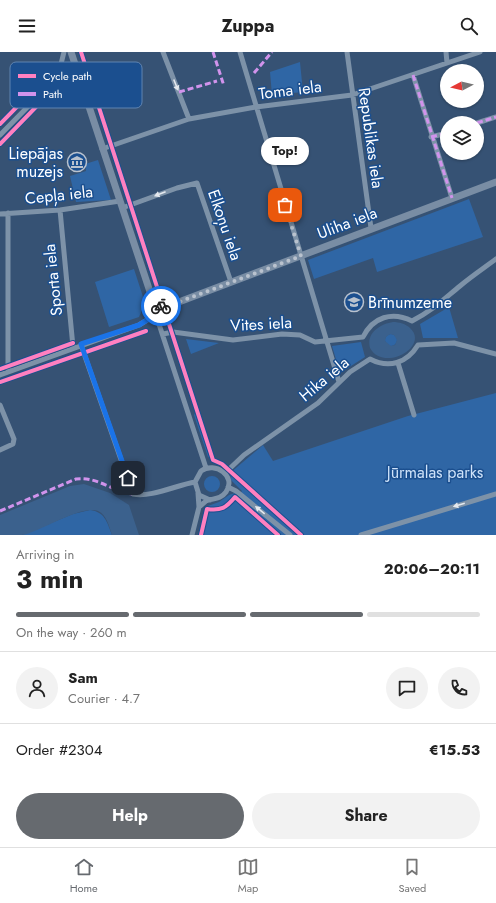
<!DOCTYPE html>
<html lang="en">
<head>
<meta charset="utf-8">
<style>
	:root { --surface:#fff; --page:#f2f2f2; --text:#222; --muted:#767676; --line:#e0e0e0; --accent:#666a6f }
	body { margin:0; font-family:Jost,sans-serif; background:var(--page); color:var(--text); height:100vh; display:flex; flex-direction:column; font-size:15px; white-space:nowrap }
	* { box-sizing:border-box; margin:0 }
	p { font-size:13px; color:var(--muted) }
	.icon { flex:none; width:22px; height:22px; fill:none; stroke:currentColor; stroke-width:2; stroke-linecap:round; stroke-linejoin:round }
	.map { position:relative; height:483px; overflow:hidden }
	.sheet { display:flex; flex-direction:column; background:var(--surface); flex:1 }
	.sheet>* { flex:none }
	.needle { width:26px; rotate:263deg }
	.controls { position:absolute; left:440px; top:12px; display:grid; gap:8px }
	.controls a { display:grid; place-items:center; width:44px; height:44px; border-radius:50%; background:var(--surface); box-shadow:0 1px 3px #0004; font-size:20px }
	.pin { position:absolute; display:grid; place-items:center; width:34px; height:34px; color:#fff; margin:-17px; border-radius:8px; box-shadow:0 2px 6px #0006 }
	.courier { position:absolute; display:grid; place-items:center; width:40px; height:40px; margin:-20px; border:3px solid #1a73e8; border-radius:50%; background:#fff; color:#222; box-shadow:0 1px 5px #0007 }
	.bubble { position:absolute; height:28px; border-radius:14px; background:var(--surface); box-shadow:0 1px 3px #0004; font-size:13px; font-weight:700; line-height:28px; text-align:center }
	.headline em { font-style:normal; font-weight:700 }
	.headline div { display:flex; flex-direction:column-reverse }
	.headline { display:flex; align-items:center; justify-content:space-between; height:68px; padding:0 16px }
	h1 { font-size:26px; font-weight:700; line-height:30px }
	.bar { display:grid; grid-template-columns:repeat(4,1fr); gap:6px 4px; align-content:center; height:48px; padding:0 16px }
	.bar i { height:5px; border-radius:3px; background:var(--line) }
	.bar .on { background:var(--accent) }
	.bar p { grid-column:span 4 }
	.line { display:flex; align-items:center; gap:10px; padding:0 16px; border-top:1px solid var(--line) }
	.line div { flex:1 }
	.round { display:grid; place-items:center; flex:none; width:42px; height:42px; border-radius:21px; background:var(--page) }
	.cta { display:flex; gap:8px; margin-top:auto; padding:8px 16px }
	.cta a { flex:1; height:46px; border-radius:24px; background:var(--accent); color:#fff; font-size:16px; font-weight:700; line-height:46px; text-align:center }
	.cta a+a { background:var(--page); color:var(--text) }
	header { display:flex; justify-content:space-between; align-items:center; height:52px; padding:0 16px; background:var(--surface); font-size:18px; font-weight:700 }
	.dock { display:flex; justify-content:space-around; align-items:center; height:56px; border-top:1px solid var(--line); background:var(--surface); font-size:11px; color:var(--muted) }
	.dock a { display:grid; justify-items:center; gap:2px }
	.dock .on { color:var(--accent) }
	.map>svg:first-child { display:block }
	.green { fill:#2f66a5 }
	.water { fill:#3b618d; fill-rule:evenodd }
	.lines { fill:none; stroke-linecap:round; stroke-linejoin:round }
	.street { stroke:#7d92a8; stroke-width:5 }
	.secondary { stroke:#798da4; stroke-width:7 }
	.quiet { stroke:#d193ec; stroke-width:3; stroke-dasharray:6 3; stroke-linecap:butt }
	.cycleway-casing { stroke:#1b4f8f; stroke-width:6 }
	.cycleway { stroke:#ff80c0; stroke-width:4 }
	.oneway { fill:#e5e9ee }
	.done { stroke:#b9c2ce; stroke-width:4; stroke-dasharray:0 7.2 }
	.route { stroke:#1a73e8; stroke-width:5 }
	.labels { text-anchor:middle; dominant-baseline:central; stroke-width:3; stroke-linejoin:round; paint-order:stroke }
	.street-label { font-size:16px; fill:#fff; stroke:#1b4f8f }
	.poi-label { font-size:16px; fill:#fff; stroke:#1b4f8f; text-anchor:end }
	.park-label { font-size:16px; fill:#cfe3fa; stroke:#1b4f8f }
	.key { fill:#1b4f8f; stroke:#5f84b1; stroke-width:1 }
	.key-label { font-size:11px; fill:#fff }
</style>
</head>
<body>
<header><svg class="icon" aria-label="menu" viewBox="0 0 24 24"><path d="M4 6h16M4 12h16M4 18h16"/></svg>Zuppa<svg class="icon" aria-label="search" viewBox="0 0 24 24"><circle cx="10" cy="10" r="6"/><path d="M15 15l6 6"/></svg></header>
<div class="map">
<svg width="496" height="483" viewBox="0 0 496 483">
	<rect width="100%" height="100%" fill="#365274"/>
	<path class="green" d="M300 10 303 40 272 43 270 20Z
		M98 108 111 148 76 150 70 124 86 119 85 112Z
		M469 147 483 185 377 220 373 206 314 227 308 208Z
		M134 217 145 251 139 265 109 275 95 230Z
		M449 255 458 286H423L420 272Z
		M385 288a6 6 0 1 1 12 0a6 6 0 1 1-12 0Z
		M186 287 219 291 191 302Z
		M361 290 365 305 340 321 332 294Z
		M496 341V483H202L208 460H216L226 457 242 439 231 428 230 421 263 393 273 409 408 364Z
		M196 359 212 406 211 407 208 405 194 363Z
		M204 432a8 8 0 1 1 16 0a8 8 0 1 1-16 0Z
		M235 441C233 456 217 457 205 455L219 450 229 443Z
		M90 458C105 460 107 470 112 483H22L73 462Z"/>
	<path class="water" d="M393 270C399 270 406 272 410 276 430 294 384 321 370 296 366 281 380 272 393 270ZM390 282 394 283 397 288 395 293 391 294 385 289 386 285Z
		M84 432 110 441 129 453 139 483H112C109 475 107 463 98 459 82 452 40 480 22 483 15 483 7 483 0 483V463L70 434Z"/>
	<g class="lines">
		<path class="street" d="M163 0 189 67
			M240 0 339 330
			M347 0 371 176
			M446 0 447 11
			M413 23 452 146
			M58 24 64 0
			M477 71 496 65
			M0 83 58 24 75 11
			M431 85 447 81
			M102 97 189 67 256 55 352 43 480 0
			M122 156 177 136 197 131 231 230
			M60 158 73 295
			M8 161V320
			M0 162 60 158 120 149
			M157 266 206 416
			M163 282 173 280 233 288 282 282 300 283 315 290 363 285C373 265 392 259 412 269 432 259 444 247 460 234 472 224 484 216 496 207
			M81 293 133 442C150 446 177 433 195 430
			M398 311 414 363
			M0 323 139 273 152 265
			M0 353 14 387 13 392 0 398
			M225 421 244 403 318 351 350 320 370 307C389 317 407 311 418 293L454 291 496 302
			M228 435 236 439 290 483
			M199 455C201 453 204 451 206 449 213 446 220 448 226 440 237 424 215 409 201 419L195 430 199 443 210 448
			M192 483 199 455 198 441
			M361 483 496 442"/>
		<path class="secondary" d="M71 0 154 252
			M149 259a7 7 0 1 1 14 0a7 7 0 1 1-14 0Z
			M163 256 496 130"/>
		<path class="quiet" d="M213 0 224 34
			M254 21 272 0
			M413 23 452 146
			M179 40 217 29
			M477 71 496 65
			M431 85 447 81
			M0 459 76 427C97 424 113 440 133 442"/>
		<defs>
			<path id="cycleway" d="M81 0 213 408 222 412 301 483
				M0 72 55 16 56 13 62 15 66 24
				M0 92 66 24 72 23 74 28 89 23
				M0 317 73 291
				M0 330 146 279
				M201 483 207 457C221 459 226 456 235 445L278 483"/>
		</defs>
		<use href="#cycleway" class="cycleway-casing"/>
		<use href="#cycleway" class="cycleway"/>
	</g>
	<defs><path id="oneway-solid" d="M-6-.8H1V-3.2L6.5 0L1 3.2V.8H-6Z"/></defs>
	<g class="oneway">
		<use href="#oneway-solid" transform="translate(176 33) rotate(68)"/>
		<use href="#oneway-solid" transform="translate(160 142) rotate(159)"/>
		<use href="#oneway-solid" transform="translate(459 453) rotate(164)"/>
		<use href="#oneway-solid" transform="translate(260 458) rotate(-141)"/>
	</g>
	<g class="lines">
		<path class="done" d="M161 254 163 256 301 204 285 153"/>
		<path class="route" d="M128 426 81 292 139 273 152 265 149 259 152 253 157 252 161 254"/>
	</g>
	<defs>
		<symbol id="museum-ring" viewBox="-11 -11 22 22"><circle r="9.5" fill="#1b4f8f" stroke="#b9c2ce" stroke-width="1.5"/><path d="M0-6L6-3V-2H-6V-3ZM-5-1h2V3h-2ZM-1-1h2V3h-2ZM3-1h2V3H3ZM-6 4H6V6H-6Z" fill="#b9c2ce"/></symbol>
		<symbol id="school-ring" viewBox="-11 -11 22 22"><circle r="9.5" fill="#1b4f8f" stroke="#b9c2ce" stroke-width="1.5"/><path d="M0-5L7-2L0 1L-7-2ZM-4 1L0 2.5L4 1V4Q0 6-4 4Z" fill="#b9c2ce"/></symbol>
	</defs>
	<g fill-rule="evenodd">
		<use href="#museum-ring" x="66" y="99" width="22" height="22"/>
		<use href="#school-ring" x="343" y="239" width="22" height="22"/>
	</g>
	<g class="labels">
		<g class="street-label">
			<text transform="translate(290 38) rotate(-7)">Toma iela</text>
			<text transform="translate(371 86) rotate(82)">Republikas iela</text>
			<text transform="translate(59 143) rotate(-6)">Cepļa iela</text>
			<text transform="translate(347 171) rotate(-21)">Uliha iela</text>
			<text transform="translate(225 173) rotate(71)">Elkoņu iela</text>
			<text transform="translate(53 228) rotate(-96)">Sporta iela</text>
			<text transform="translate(261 272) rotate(-3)">Vites iela</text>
			<text transform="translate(324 327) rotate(-40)">Hika iela</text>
		</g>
		<g class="poi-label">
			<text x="63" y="101">Liepājas<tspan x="63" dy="18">muzejs</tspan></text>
			<text x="368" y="250" text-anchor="start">Brīnumzeme</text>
		</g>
		<g class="park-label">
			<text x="435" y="420">Jūrmalas parks</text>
		</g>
	</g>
	<rect x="10" y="10" width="132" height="46" rx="6" class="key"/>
	<rect x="18" y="22" width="18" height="4" fill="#ff80c0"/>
	<rect x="18" y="40" width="18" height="4" fill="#d193ec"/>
	<g class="key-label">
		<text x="43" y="28">Cycle path</text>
		<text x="43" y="46">Path</text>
	</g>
</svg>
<div class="controls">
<a><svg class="needle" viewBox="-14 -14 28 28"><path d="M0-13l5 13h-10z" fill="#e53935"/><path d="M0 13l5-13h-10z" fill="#767676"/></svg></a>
<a><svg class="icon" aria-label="layers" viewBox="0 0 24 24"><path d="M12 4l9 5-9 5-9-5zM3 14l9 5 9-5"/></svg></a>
</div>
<div class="pin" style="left:285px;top:153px;background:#ea580c"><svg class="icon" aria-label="bag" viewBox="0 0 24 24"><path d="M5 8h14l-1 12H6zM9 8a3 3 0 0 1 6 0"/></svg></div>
<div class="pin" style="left:128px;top:426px;background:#1f2937"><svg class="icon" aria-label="home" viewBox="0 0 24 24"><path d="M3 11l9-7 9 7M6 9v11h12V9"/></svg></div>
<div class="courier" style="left:161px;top:254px"><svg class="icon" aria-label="bike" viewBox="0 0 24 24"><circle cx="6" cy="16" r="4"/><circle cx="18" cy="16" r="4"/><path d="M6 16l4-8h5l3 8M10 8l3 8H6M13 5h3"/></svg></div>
<div class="bubble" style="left:261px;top:85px;width:48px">Top!</div>
</div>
<section class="sheet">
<div class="headline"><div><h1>3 min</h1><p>Arriving in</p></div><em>20:06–20:11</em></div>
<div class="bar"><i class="on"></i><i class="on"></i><i class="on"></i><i></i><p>On the way · 260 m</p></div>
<div class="line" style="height:72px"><a class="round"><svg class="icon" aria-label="person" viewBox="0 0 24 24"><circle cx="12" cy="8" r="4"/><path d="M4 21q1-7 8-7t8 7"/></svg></a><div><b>Sam</b><p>Courier · 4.7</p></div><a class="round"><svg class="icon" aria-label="chat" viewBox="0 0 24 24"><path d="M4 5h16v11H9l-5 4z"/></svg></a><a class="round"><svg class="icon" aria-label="phone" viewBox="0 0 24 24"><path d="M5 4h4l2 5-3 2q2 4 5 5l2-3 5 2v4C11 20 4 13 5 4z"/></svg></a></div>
<div class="line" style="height:52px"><div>Order #2304</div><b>€15.53</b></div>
<div class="cta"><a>Help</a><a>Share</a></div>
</section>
<nav class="dock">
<a class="on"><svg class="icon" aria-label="home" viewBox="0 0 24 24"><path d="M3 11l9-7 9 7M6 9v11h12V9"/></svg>Home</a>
<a><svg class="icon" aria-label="map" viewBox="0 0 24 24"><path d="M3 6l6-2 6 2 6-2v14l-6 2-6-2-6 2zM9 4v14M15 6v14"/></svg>Map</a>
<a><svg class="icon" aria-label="saved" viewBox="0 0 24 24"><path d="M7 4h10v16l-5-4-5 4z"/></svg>Saved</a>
</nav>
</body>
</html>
